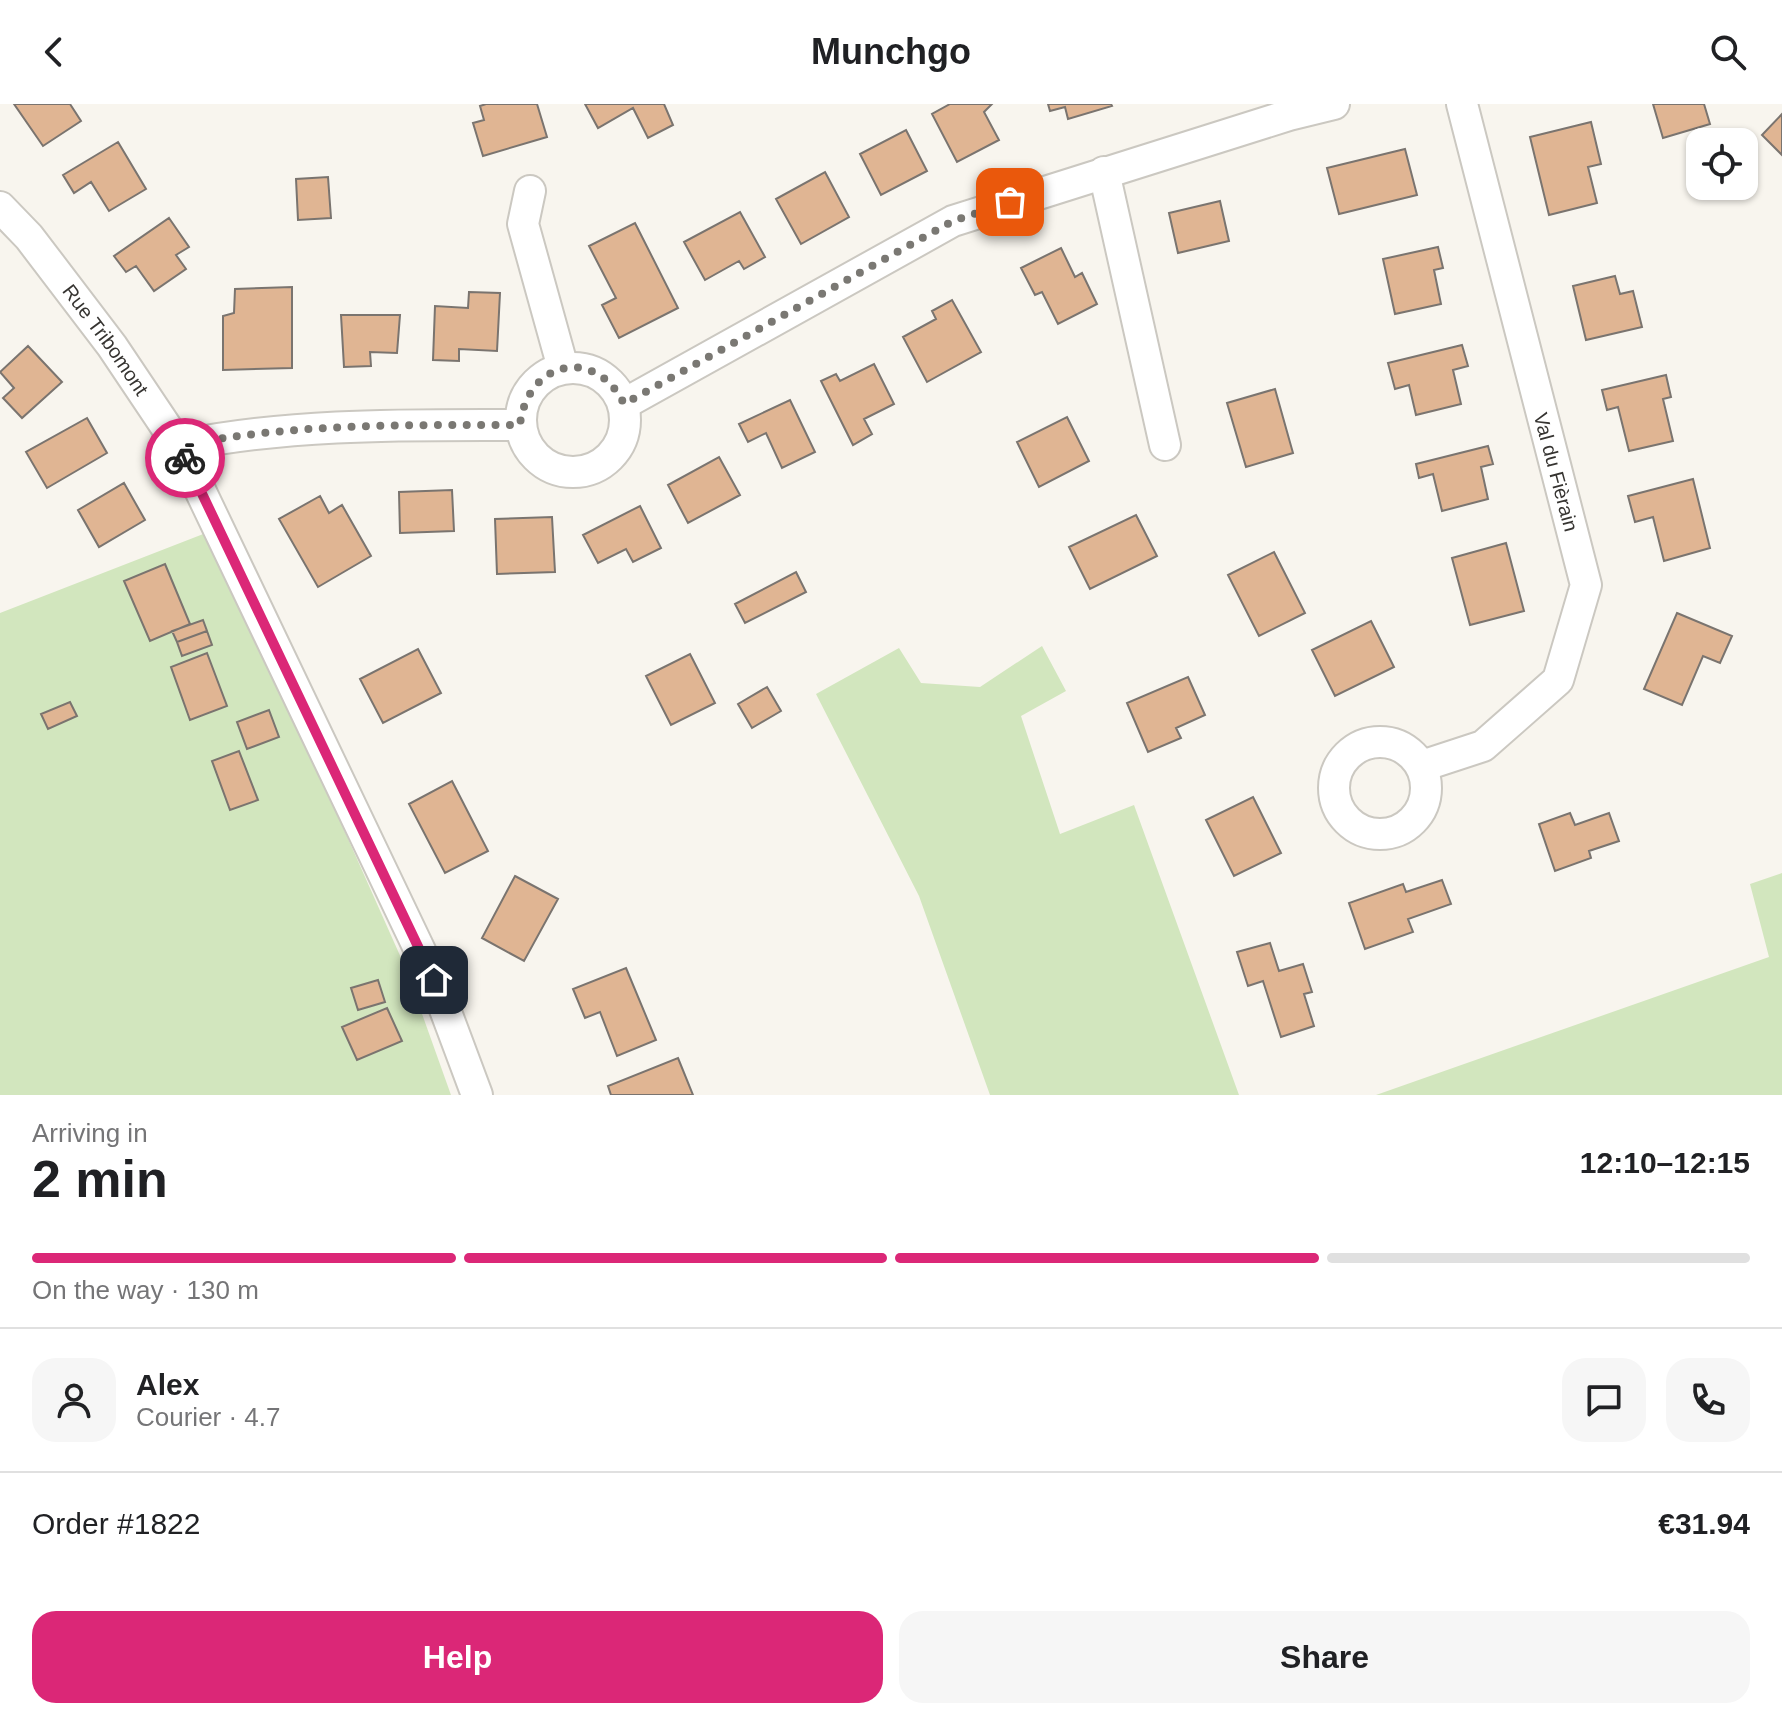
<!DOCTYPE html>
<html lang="en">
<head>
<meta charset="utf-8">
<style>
	:root { --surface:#fff; --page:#f6f6f6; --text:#202124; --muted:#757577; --line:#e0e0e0; --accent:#db2777 }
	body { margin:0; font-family:Arial,sans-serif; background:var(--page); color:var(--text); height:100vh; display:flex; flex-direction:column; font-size:30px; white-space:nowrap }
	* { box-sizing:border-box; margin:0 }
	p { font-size:26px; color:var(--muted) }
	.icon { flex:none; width:44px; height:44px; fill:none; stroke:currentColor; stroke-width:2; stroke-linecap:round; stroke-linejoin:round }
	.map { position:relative; height:991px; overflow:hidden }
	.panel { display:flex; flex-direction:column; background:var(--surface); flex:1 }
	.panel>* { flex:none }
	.controls { position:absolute; left:1686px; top:24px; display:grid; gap:16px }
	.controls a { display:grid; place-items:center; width:72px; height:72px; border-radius:16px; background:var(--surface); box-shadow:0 2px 6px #0004; font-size:40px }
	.pin { position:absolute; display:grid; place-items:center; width:68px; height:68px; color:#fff; margin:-34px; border-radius:16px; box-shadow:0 4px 12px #0006 }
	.courier { position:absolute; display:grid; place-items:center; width:80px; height:80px; margin:-40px; border:6px solid #db2777; border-radius:50%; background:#fff; color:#222; box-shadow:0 2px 10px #0007 }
	.head em { font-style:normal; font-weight:700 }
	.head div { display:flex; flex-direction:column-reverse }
	.head { display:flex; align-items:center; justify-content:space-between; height:136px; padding:0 32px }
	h1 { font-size:52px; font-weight:700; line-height:60px }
	.bar { display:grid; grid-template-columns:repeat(4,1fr); gap:12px 8px; align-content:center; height:96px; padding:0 32px }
	.bar i { height:10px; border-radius:6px; background:var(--line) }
	.bar .active { background:var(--accent) }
	.bar p { grid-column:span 4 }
	.line { display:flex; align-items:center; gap:20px; padding:0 32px; border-top:2px solid var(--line) }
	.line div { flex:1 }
	.round { display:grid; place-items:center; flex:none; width:84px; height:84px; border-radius:24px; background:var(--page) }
	.primary-button { display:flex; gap:16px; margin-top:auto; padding:16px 32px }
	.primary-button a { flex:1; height:92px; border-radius:24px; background:var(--accent); color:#fff; font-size:32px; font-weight:700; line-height:92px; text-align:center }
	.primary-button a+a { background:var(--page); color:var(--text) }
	header { display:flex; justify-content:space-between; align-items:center; height:104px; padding:0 32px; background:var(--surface); font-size:36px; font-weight:700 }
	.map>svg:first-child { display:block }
	.green { fill:#d2e6be }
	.building { fill:#e0b593; stroke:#7a746f; stroke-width:2 }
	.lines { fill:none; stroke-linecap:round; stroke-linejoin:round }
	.minor-casing { stroke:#cbc8c1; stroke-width:34 }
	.minor { stroke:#fff; stroke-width:30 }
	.done { stroke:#7a7873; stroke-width:8; stroke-dasharray:0 14.4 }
	.route { stroke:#db2777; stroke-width:10 }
	.labels { text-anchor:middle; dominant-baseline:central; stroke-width:8; stroke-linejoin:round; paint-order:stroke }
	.street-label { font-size:20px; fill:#363431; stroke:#fff }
</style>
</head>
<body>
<header><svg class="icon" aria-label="back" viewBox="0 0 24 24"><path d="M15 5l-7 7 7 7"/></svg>Munchgo<svg class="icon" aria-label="search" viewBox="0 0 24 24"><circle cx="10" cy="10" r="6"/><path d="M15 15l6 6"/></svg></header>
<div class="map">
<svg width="1782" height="991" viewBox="0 0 1782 991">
	<rect width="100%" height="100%" fill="#f8f5ee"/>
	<path class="green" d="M211 427 406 865 451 991H0V509Z
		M1042 542 1066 587 1021 612 1060 730 1134 701 1239 991H990L919 792 816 590 899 544 921 579 980 583Z
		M1782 769V991H1376L1769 853 1750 780Z"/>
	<path class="building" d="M14 0H70L81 17 43 42Z
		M486 0H537L547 33 483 52 473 19 484 16 480 2Z
		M585 0H664L673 21 648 34 633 4 598 24Z
		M950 0H992L984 8 999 36 957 58 932 10Z
		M1048 0H1111L1112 2 1068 15 1065 3 1050 7Z
		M1653 0H1704L1710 20 1663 34Z
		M1782 10V51L1762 31Z
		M1591 18 1601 60 1588 63 1597 99 1549 111 1530 33Z
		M906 26 927 67 881 91 860 50Z
		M118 38 146 85 109 107 91 78 74 89 63 71Z
		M1405 45 1417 91 1339 110 1327 64Z
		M825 68 849 113 801 140 776 95Z
		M328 73 331 114 298 116 296 75Z
		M1220 97 1229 137 1178 149 1169 109Z
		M740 108 765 153 744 165 739 157 705 176 684 138Z
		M169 114 189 143 176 151 186 165 154 187 136 162 126 168 114 152Z
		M635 119 678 204 619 234 602 201 616 194 589 142Z
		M1438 143 1443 164 1434 166 1441 200 1395 210 1383 155Z
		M1061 144 1075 173 1082 169 1097 200 1058 220 1042 188 1035 191 1021 164Z
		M1615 172 1620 190 1633 187 1642 223 1586 236 1573 182Z
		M292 183V264L223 266V212L234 209 235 185Z
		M469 188 500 189 497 247 459 245V257L433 256 435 202 468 204Z
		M952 196 981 248 927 278 903 233 936 215 932 207Z
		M341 211H400L397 249 370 248 371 262 344 263Z
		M1462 241 1468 262 1453 266 1461 300 1416 311 1409 281 1395 285 1388 259Z
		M28 242 62 278 22 314 3 294 14 284 0 268Z
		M874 260 894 300 864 315 872 330 853 341 821 277 836 270 840 277Z
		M1666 271 1671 293 1663 295 1673 337 1629 347 1618 303 1607 306 1602 286Z
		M1275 285 1293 349 1246 363 1227 299Z
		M790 296 815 348 782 364 766 329 748 338 739 320Z
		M1067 313 1089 357 1039 383 1017 338Z
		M87 314 107 349 47 384 26 348Z
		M1488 342 1493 360 1481 363 1488 395 1442 407 1433 370 1419 374 1416 360Z
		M719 353 740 391 688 419 668 381Z
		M1693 375 1710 444 1664 457 1653 413 1635 418 1628 392Z
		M124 379 145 416 99 443 78 406Z
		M452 386 454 427 400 429 399 388Z
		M320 392 329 409 342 401 371 452 318 483 279 415Z
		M640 402 661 444 633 458 626 445 598 459 583 431Z
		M1136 411 1157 452 1090 485 1069 443Z
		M552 413 555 468 497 470 495 415Z
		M1506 439 1524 507 1470 521 1452 454Z
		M1274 448 1305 509 1259 532 1228 471Z
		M165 460 190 520 150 537 124 477Z
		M796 468 806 488 745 519 735 500Z
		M1677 509 1732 532 1720 559 1703 552 1682 601 1644 585Z
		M203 516 207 527 177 538 172 527Z
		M1371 517 1394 563 1335 592 1312 546Z
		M207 527 212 541 182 552 177 538Z
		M418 545 441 589 383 619 360 575Z
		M207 549 227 602 190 616 171 563Z
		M690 550 715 599 671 621 646 572Z
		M1188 573 1205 611 1176 624 1181 634 1148 648 1127 599Z
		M767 583 781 607 752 624 738 600Z
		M70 598 77 612 48 625 41 610Z
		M269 606 279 633 247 645 237 618Z
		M239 647 258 696 230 706 212 657Z
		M452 677 488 747 445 769 409 700Z
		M1253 693 1281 749 1234 772 1206 716Z
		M1570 709 1575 721 1609 709 1619 737 1589 747 1591 754 1555 767 1539 720Z
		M515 772 558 795 524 857 482 834Z
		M1442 776 1451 800 1408 815 1413 828 1365 845 1349 799 1403 780 1406 788Z
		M1270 839 1279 867 1303 860 1312 888 1304 890 1314 922 1281 933 1263 877 1248 882 1237 848Z
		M626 864 656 936 617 952 600 908 585 914 573 885Z
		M378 876 385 898 358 906 351 884Z
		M387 904 402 937 357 956 342 923Z
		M678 954 693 991H611L608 982Z"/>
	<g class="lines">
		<defs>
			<g id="minor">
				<path d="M1104 68 1165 341"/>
				<path d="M530 87 523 120 563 264"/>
				<path id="s1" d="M0 103 29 133 112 242 179 342 434 876 477 991"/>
				<circle cx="573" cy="316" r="52"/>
				<path d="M624 300 953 117 1289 11 1334 0"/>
				<path d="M179 342C291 319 407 321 520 321"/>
				<circle cx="1380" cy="684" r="46"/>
				<path d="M1422 662 1483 642 1558 576 1586 481 1462 0"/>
			</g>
		</defs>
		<use href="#minor" class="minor-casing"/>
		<use href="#minor" class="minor"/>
	</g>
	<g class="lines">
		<path class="done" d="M185 354 179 342C291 319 406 321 520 321 527 257 595 241 624 300L953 117 1010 98"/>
		<path class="route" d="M185 354 434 876"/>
	</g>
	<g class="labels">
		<g class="street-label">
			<text stroke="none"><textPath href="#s1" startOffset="170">Rue Tribomont</textPath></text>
			<text transform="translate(1556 368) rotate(75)">Val du Fièrain</text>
		</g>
	</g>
</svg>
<div class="controls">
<a><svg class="icon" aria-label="locate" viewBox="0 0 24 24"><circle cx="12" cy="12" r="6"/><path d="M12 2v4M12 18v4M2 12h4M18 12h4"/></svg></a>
</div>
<div class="pin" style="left:1010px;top:98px;background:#ea580c"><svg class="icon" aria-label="bag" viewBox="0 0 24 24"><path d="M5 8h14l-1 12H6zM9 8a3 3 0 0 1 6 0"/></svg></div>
<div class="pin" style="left:434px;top:876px;background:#1f2937"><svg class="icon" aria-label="home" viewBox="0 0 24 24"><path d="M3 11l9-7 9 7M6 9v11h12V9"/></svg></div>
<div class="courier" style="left:185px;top:354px"><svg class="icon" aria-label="bike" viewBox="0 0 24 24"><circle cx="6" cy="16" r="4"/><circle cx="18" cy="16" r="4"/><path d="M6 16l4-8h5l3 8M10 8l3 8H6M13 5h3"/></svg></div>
</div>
<section class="panel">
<div class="head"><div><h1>2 min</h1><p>Arriving in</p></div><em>12:10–12:15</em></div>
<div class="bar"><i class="active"></i><i class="active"></i><i class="active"></i><i></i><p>On the way · 130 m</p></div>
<div class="line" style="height:144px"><a class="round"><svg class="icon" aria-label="person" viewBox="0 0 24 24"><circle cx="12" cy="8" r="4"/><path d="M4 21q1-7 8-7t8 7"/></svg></a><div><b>Alex</b><p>Courier · 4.7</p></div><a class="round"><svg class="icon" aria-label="chat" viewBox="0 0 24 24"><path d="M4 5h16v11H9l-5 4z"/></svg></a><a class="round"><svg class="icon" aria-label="phone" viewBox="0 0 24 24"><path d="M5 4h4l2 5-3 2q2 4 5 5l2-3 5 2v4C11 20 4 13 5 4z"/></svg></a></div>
<div class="line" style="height:104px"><div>Order #1822</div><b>€31.94</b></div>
<div class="primary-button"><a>Help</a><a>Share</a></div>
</section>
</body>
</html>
